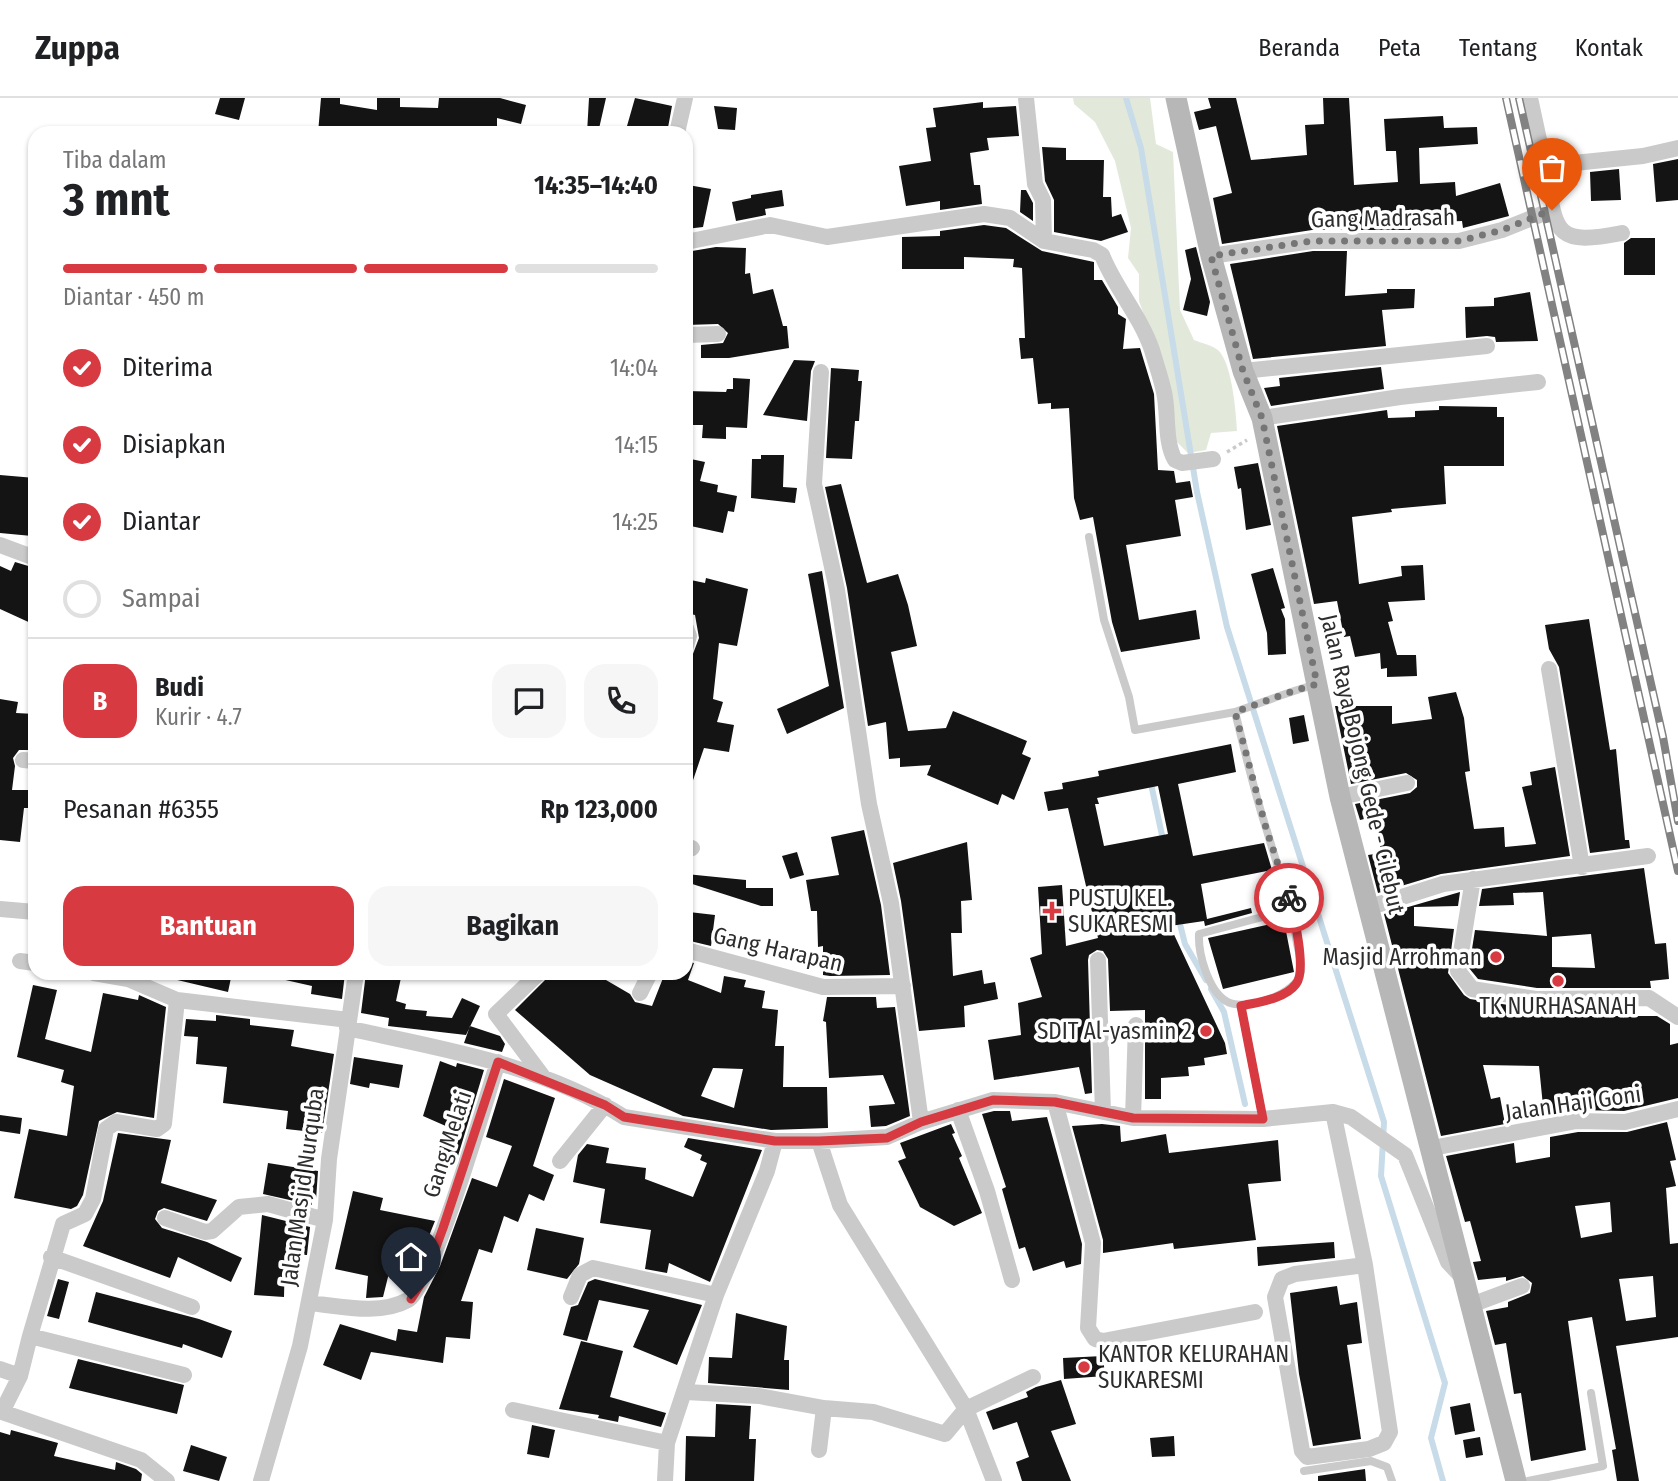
<!DOCTYPE html>
<html lang="id">
<head>
<meta charset="utf-8">
<style>
	:root { --surface:#fff; --page:#f6f6f6; --text:#202124; --muted:#757577; --line:#e0e0e0; --accent:#d83a42 }
	body { margin:0; font-family:"Fira Sans Condensed",sans-serif; background:var(--page); color:var(--text); height:100vh; display:flex; flex-direction:column; font-size:26px; white-space:nowrap }
	* { box-sizing:border-box; margin:0 }
	p { font-size:23px; color:var(--muted) }
	.icon { flex:none; width:38px; height:38px; fill:none; stroke:currentColor; stroke-width:2; stroke-linecap:round; stroke-linejoin:round }
	.map { position:relative; flex:1; overflow:hidden }
	.sheet { position:absolute; left:28px; top:28px; width:665px; height:854px; display:flex; flex-direction:column; background:var(--surface); border-radius:21px; box-shadow:0 2px 5px #0004 }
	.sheet>* { flex:none }
	.pin { position:absolute; display:grid; place-items:center; width:60px; height:60px; color:#fff; margin:-72px -30px; border-radius:50% 50% 50% 0; rotate:-45deg; box-shadow:0 0 7px #0007 }
	.pin .icon { rotate:45deg }
	.courier { position:absolute; display:grid; place-items:center; width:70px; height:70px; margin:-35px; border:5px solid #d83a42; border-radius:50%; background:#fff; color:#222; box-shadow:0 2px 9px #0007 }
	.overview em { font-style:normal; font-weight:700 }
	.overview div { display:flex; flex-direction:column-reverse }
	.overview { display:flex; align-items:center; justify-content:space-between; height:119px; padding:0 35px }
	h1 { font-size:46px; font-weight:700; line-height:52px }
	.bar { display:grid; grid-template-columns:repeat(4,1fr); gap:10px 7px; align-content:center; height:84px; padding:0 35px }
	.bar i { height:9px; border-radius:5px; background:var(--line) }
	.bar .selected { background:var(--accent) }
	.bar p { grid-column:span 4 }
	.line { display:flex; align-items:center; gap:18px; padding:0 35px; border-top:2px solid var(--line) }
	.line div { flex:1 }
	.round { display:grid; place-items:center; flex:none; width:74px; height:74px; border-radius:21px; background:var(--page) }
	ol { padding:0 35px; list-style:none }
	li { display:flex; align-items:center; gap:21px; height:77px }
	li p { margin-inline-start:auto }
	li .icon { padding:7px; border-radius:50%; background:var(--accent); color:#fff; stroke-width:4 }
	li:last-child { color:var(--muted) }
	li i { width:38px; height:38px; border:4px solid var(--line); border-radius:50% }
	.cta { display:flex; gap:14px; margin-top:auto; padding:14px 35px }
	.cta a { flex:1; height:80px; border-radius:21px; background:var(--accent); color:#fff; font-size:28px; font-weight:700; line-height:80px; text-align:center }
	.cta a+a { background:var(--page); color:var(--text) }
	header { display:flex; align-items:center; gap:42px; box-sizing:border-box; height:98px; padding:0 35px; background:var(--surface); border-bottom:2px solid var(--line) }
	header strong { font-size:33px }
	nav { display:flex; gap:38px; margin-inline-start:auto; font-size:24px }
	.map>svg:first-child { display:block }
	.green { fill:#e2e9db }
	.lines { fill:none; stroke-linecap:round; stroke-linejoin:round }
	.stream { stroke:#c8dbe8; stroke-width:6 }
	.building { fill:#141414; fill-rule:evenodd }
	.path { stroke:#cacaca; stroke-width:3.5; stroke-dasharray:3.5 3.5; stroke-linecap:butt }
	.service { stroke:#cacaca; stroke-width:8 }
	.minor { stroke:#cacaca; stroke-width:16 }
	.secondary { stroke:#b7b7b7; stroke-width:21 }
	.rail-casing { stroke:#828282; stroke-width:8 }
	.rail { stroke:#fff; stroke-width:5; stroke-dasharray:16; stroke-linecap:butt }
	.done { stroke:#767676; stroke-width:7; stroke-dasharray:0 12.6 }
	.route { stroke:#d83a42; stroke-width:9 }
	.poi-dot { fill:#d83a42; stroke:#fff; stroke-width:2.5 }
	.labels { text-anchor:middle; dominant-baseline:central; stroke-width:7; stroke-linejoin:round; paint-order:stroke }
	.street-label { font-size:23px; fill:#2d2d2d; stroke:#fff }
	.poi-label { font-size:23px; fill:#2d2d2d; stroke:#fff; text-anchor:start }
</style>
</head>
<body>
<header>
<strong>Zuppa</strong>
<nav><a>Beranda</a><a>Peta</a><a>Tentang</a><a>Kontak</a></nav>
</header>
<div class="map">
<svg width="1678" height="1383" viewBox="0 0 1678 1383">
	<rect width="100%" height="100%" fill="#fff"/>
	<path class="green" d="M1073 0H1150L1156 46 1173 54 1180 212 1194 242C1201 245 1213 247 1219 253 1232 267 1236 313 1237 333L1211 335 1206 352 1188 355 1173 340 1166 278 1139 203V176L1128 160 1131 130 1115 63 1095 24 1074 6Z"/>
	<g class="lines">
		<path class="stream" d="M1126 0 1141 50 1197 394 1227 529 1384 1024 1381 1078 1445 1285 1431 1340 1443 1383
			M1150 681 1163 742
			M1178 818 1185 846 1206 882
			M1211 891 1224 914 1245 1006"/>
	</g>
	<path class="building" d="M220 0H245L239 22 215 16Z
		M321 0H340V6L377 12V0H400V9L438 10 439 0H500L526 7 521 26 497 20V35H318Z
		M589 0H606L598 35H587Z
		M635 0 672 8 667 35H625Z
		M1208 0H1236L1251 62 1307 57 1305 27 1324 26 1323 0H1349L1354 87 1398 84 1396 53H1386L1384 21 1443 18 1444 30 1477 29 1478 46 1419 50 1420 86 1455 84 1456 98 1500 85 1509 118 1463 130 1462 123 1411 125V132H1312L1222 146 1213 100 1232 95 1216 28 1199 32 1194 14 1211 10Z
		M983 4V10L1016 8 1019 38 987 40 989 52 970 55 974 87H980L982 106 940 112V103L906 108 899 68 931 63 926 30 936 29 933 10Z
		M714 8 737 10 735 32 718 31Z
		M1042 49 1066 50V62H1104L1103 99H1111L1112 119 1121 116 1128 134 1101 143 1054 134V102L1045 83Z
		M1678 61V102L1656 104 1653 66Z
		M1619 71 1621 102 1591 103 1590 74Z
		M688 87 711 91 703 129 686 131Z
		M782 92 784 108 765 111 766 117 736 123 732 104 751 100V97Z
		M1021 92H1026L1033 105V123L1020 114Z
		M984 127 1006 130 1042 153 1094 164V182H1102L1118 209V216L1126 221 1123 251 1140 250 1154 296 1158 372 1174 373 1176 385 1190 383 1193 399 1175 402 1181 438 1126 447 1139 522 1196 512 1200 541 1121 554 1112 524 1093 419 1080 422 1074 400 1069 310 1051 311V305L1038 306 1033 260 1021 261 1019 240H1025L1022 170 1013 169 1014 161 964 159V171H902V139L940 138V133Z
		M1631 140H1655V177H1624V145Z
		M716 149 746 150 745 176 750 175 753 196 773 191 783 228H787L789 250 729 260H701V247L723 245 728 235 718 226 686 227V154Z
		M1196 149 1210 204 1207 218 1183 212 1191 181 1185 152Z
		M1313 153H1347L1345 198 1387 195V191H1415L1414 210 1382 212 1386 248 1253 261 1230 166Z
		M1530 194 1538 243 1496 244 1495 239 1487 238 1466 240 1465 209 1494 208V200Z
		M794 262 815 263 811 273 807 323 763 317Z
		M1381 269 1384 291 1271 308 1264 290 1280 288 1279 280Z
		M831 270 859 272 858 283H862L859 323H855L852 361 826 360Z
		M733 280 750 281 747 330 726 329V341L702 340 703 327H686V293L726 294 727 291H733Z
		M1439 308 1497 309V319H1504V368H1444L1446 406 1391 411 1392 414 1352 419 1359 486 1402 478 1401 468 1423 467 1425 502 1388 504 1393 523 1388 524 1397 557H1416L1417 578 1387 579V570L1381 571 1380 555 1355 559 1350 538 1344 539 1337 503 1314 506 1277 328 1387 312 1388 320 1415 319V313L1439 312Z
		M761 357H784L783 389 797 390 795 405 751 400 752 361H761Z
		M686 360 705 364 700 383 718 387 717 394 737 398 734 414 728 413 723 435 686 427Z
		M1258 365 1271 427 1246 432 1241 390 1238 391 1234 369Z
		M0 377 35 380 32 438 0 435Z
		M841 386 867 485 898 476 908 507 917 548 891 554 908 633 946 630 953 613 1027 643 1022 656 1031 660 1014 702 1002 696 998 707 927 677 931 667 900 669V660L889 661 886 624 868 628 847 490 825 389Z
		M15 464 35 470V527L0 511V468L11 473Z
		M1273 470 1285 510 1281 511 1285 521 1286 556 1268 557 1267 535 1251 476Z
		M822 473 844 610 787 636 777 611 829 588 808 476Z
		M706 480 748 491 737 548 719 545 713 601 723 604 717 624 734 627 729 654 704 650 689 694H686V560L691 561 699 540 695 517 686 515V481L705 485Z
		M1589 521 1610 652 1616 651 1625 742H1629L1630 750 1590 755 1559 569 1549 551 1545 527Z
		M1456 594 1464 620 1470 673 1465 674 1474 731 1504 729 1505 749 1536 746 1522 689 1532 687 1530 674 1555 669 1570 758 1441 776 1378 795 1368 757 1381 755 1377 718 1360 722 1355 706 1410 695 1417 689V682L1406 675 1351 686 1335 608H1392V626L1432 621 1428 599Z
		M0 601 18 604 16 615 35 616V652H19L13 660 15 668 12 692H35V710H24L20 744 0 742Z
		M1304 617 1309 643 1293 646 1289 620Z
		M1231 646 1236 674 1178 686 1193 758 1264 745 1272 772 1201 786 1207 821 1251 810 1252 815 1205 828 1204 823 1170 828 1225 945 1227 956 1204 960 1205 967 1188 969 1189 978 1161 980V1001H1145V912L1110 913 1108 861 1103 853 1097 852 1089 857 1088 862 1092 995 1085 996 1079 969 994 982 988 942 1021 937 1018 905 1042 899 1030 860 1042 856 1038 789 1062 787 1066 848 1098 840 1068 710 1048 713 1044 694 1063 691 1062 685 1099 678 1098 673ZM1158 688 1168 736 1104 748 1095 706H1099L1097 700Z
		M864 732 881 807 890 877 830 878 823 877V848L818 849 817 813H811L806 782 839 777 831 739Z
		M967 744 972 802 961 803 962 835H951L953 878 982 872 984 886 995 884 998 901 964 908 965 929 919 933 901 803 893 765Z
		M797 754 804 777 790 781 782 758Z
		M1644 770 1655 846 1666 845 1669 881 1650 883 1651 890H1537L1478 881 1469 870 1475 832 1547 838 1543 794 1513 795 1514 807 1479 808 1482 791ZM1591 836 1595 870 1552 869V839Z
		M686 776 746 782V790H773V808H761L686 784Z
		M1460 794 1458 808 1414 809V828L1454 831 1448 875 1464 897 1470 901 1534 911H1564V918H1657L1670 926V947L1678 945V1000L1624 1013 1577 1012 1544 1018 1539 968 1483 967 1491 1001 1500 999 1505 1026 1441 1038 1384 816Z
		M689 814 715 817 711 848 686 842Z
		M1284 823 1294 874 1223 891 1208 840Z
		M686 863 694 865 688 882 721 895 724 878 746 882 744 889 765 893 762 910 778 912 775 948H784L783 989H827L828 1030 771 1032 683 1018 590 977 515 912 552 875H594L630 896 635 904 652 908 665 875H686ZM713 970 743 971 734 1010 701 998Z
		M174 875H232L228 894 173 881Z
		M282 875H345L342 901 311 896 312 888 281 881Z
		M366 875H402L396 903 406 906 405 911 427 913 426 918 452 920 462 900 480 908 466 937 388 928 389 920 361 915Z
		M33 887 57 892 45 941 91 954 103 895 138 902 139 897 166 909 154 1020 117 1014 99 1023 83 1097 77 1108 71 1111 14 1100 29 1031 67 1038 74 988 61 984 64 972 17 959Z
		M827 899H876L877 910 895 909 910 1018 886 1028 871 1029 869 1008 895 1006 883 977 829 980 826 924 823 923Z
		M216 917 250 921V927L294 932 291 948 334 956 322 1035 286 1031 288 1013 223 1005 227 969 196 966 198 939 184 938 186 921 216 923Z
		M470 928 500 938 505 946 502 954 464 945Z
		M354 959 403 967 399 990 370 985 369 990 350 986Z
		M440 963 456 969 457 965 484 972 458 1058 439 1050 448 1029 423 1018Z
		M504 981 555 1000 533 1068 554 1077 544 1103 529 1096 518 1124 504 1118 492 1155 479 1151 461 1203 473 1204 470 1241 446 1239 443 1265 371 1254 361 1282 323 1267 340 1226 396 1243 398 1231 417 1234 424 1199 440 1168 472 1080 497 1089 512 1048 486 1039Z
		M994 1013H1010L1012 1023 1047 1019 1082 1146 1081 1166 1066 1170 1064 1163 1033 1173 1025 1149 1019 1151 1002 1091 1006 1089 982 1016Z
		M0 1017 22 1020 20 1036 0 1033Z
		M1667 1024 1676 1062 1670 1063 1676 1088 1666 1090 1670 1146 1678 1145V1239L1616 1248 1639 1383H1617L1612 1352 1616 1351 1592 1219 1568 1223 1586 1352 1531 1363 1521 1295 1514 1296 1506 1245 1495 1247 1486 1213 1508 1209V1204L1530 1195 1532 1185 1523 1178 1506 1183V1179L1478 1182 1473 1164 1481 1163 1470 1123 1465 1124 1446 1058 1514 1045 1516 1065 1550 1059V1039L1578 1034H1627ZM1610 1104 1612 1134 1581 1140 1575 1108ZM1653 1178 1656 1219 1626 1223 1619 1181Z
		M951 1026 955 1035 952 1036 962 1058 959 1060 982 1115 954 1128 920 1109 898 1063 906 1060 900 1045Z
		M1102 1026 1120 1028 1121 1044 1166 1036 1169 1055 1278 1042 1281 1083 1248 1086 1256 1142 1174 1151 1173 1145 1103 1155V1142L1072 1028Z
		M118 1035 171 1042 161 1085 217 1102 207 1123 164 1110 158 1113 155 1121 162 1130 207 1144 242 1160 231 1184 178 1159 170 1180 83 1148 103 1103Z
		M688 1040 762 1052 710 1184 669 1165 667 1175 645 1171 651 1132 600 1125 605 1091 573 1084 578 1057 587 1046 609 1050 606 1065 646 1070 645 1081 693 1099 707 1065 700 1062 702 1057 684 1049Z
		M268 1065 318 1073 316 1102 312 1101V1107L263 1096Z
		M353 1093 383 1100 380 1112 435 1123 414 1175 390 1171 383 1199 366 1200 368 1178 335 1171Z
		M262 1117 310 1129 307 1157 285 1156 284 1199 254 1197Z
		M536 1130 584 1140 579 1166 567 1181 527 1172Z
		M1334 1144 1335 1160 1258 1168 1257 1149Z
		M58 1181 69 1184 59 1221 47 1218Z
		M595 1181 702 1207 677 1267 633 1249 649 1212 599 1202 587 1243 563 1237 571 1209 578 1207 588 1184Z
		M1337 1188 1340 1207 1357 1204 1362 1245 1347 1247 1361 1341 1313 1348 1299 1276 1290 1195Z
		M96 1194 199 1221 232 1233 222 1260 183 1246 182 1250 88 1224Z
		M736 1215 787 1228 784 1262H789V1292L708 1285 709 1259 732 1260Z
		M581 1243 623 1253 610 1299 666 1315 661 1329 619 1318 618 1324 598 1320 599 1317 559 1311Z
		M1103 1258 1105 1278 1064 1281 1063 1260Z
		M78 1261 184 1287 177 1316 69 1290Z
		M1061 1282 1076 1326 1051 1333 1071 1383H1022L1016 1364 1029 1359 1017 1324 993 1332 986 1314 1028 1299 1026 1294 1036 1289Z
		M1470 1305 1475 1333 1455 1337 1450 1309Z
		M716 1306 751 1308 749 1341H756L754 1383H685L686 1338 715 1339Z
		M532 1327 555 1332 549 1360 527 1356Z
		M11 1332 58 1345 54 1358 115 1372 116 1364 136 1371 142 1376 141 1383H0V1334L10 1337Z
		M1174 1338 1175 1358 1152 1359 1150 1340Z
		M1480 1339 1483 1357 1466 1360 1463 1342Z
		M191 1347 227 1359 219 1383 183 1373Z
		M1365 1371 1366 1383H1318V1378Z"/>
	<g class="lines">
		<path class="path" d="M1227 354 1247 342"/>
		<path class="service" d="M1089 439 1104 522 1129 599 1135 632 1235 614C1245 653 1254 694 1267 733 1278 771 1292 807 1297 846 1299 854 1302 865 1301 873 1299 896 1244 915 1226 903 1208 892 1198 855 1199 836L1292 811
			M1235 614C1262 605 1287 594 1314 587
			M1241 908 1263 1021
			M1304 1373 1371 1363 1387 1369 1392 1383
			M1528 1383 1603 1368 1591 1295"/>
		<path class="minor" d="M1026 0 1035 86 1043 102 1044 143
			M1530 0 1546 74
			M677 35 685 0
			M1622 135C1555 148 1556 136 1546 74L1574 65 1643 58 1678 50
			M686 144 770 127 827 139 984 116 1010 120 1044 143 1093 152 1102 157C1115 190 1140 217 1152 252 1156 266 1161 280 1164 294 1169 316 1164 342 1175 362L1182 365 1213 361
			M1211 158 1312 143H1459L1502 132 1552 112
			M686 237 718 236
			M1243 273 1487 248
			M821 274 814 386 837 492 869 706 891 805 921 1024
			M1262 320 1400 299 1538 284
			M0 447 35 460
			M686 530 689 538 686 548
			M1549 571 1582 769
			M23 662 35 663
			M1340 699 1407 685
			M686 748 692 750
			M1473 781 1458 873 1472 891 1536 901 1649 900 1678 919
			M1367 810 1443 786 1648 758
			M0 811 35 814
			M686 852 823 889 903 888
			M1098 862 1103 1014
			M20 863 35 865
			M94 875 128 881 177 902 349 922
			M539 875 496 916 544 980
			M640 895 650 875
			M177 902 164 1026 157 1031 116 1024 106 1031 93 1101 85 1116 63 1126 30 1238 184 1277
			M347 930C441 951 541 966 624 1019L775 1043H819L887 1039 921 1024 993 1002 1055 1004 1133 1020 1263 1021 1333 1014 1351 1019 1405 1057 1448 1164 1463 1180
			M1055 1004 1093 1145 1088 1230 1095 1241 1103 1243 1255 1214
			M958 1012 987 1093 1012 1182
			M1333 1014 1365 1167 1390 1334 1384 1345 1369 1351 1307 1359 1302 1353 1275 1199 1282 1181 1295 1176 1365 1167
			M1133 1020 1136 927
			M1432 1050 1577 1023 1625 1024 1678 1011
			M560 1063 605 1007
			M165 1120 205 1134 212 1133 239 1109 268 1106 325 1122
			M51 1159 192 1209
			M571 1199 580 1177 593 1170 716 1197
			M309 1205C340 1208 379 1218 408 1202 432 1189 486 1000 498 964
			M1471 1207 1522 1188
			M0 1271 20 1278 2 1314
			M20 1278 30 1238
			M686 1294 759 1298 824 1310 873 1314 945 1336 966 1311 840 1107 819 1043
			M513 1312 667 1345
			M2 1314 141 1362 167 1383
			M819 1352 824 1310
			M261 1383 300 1248 325 1122 329 1061 356 875
			M665 1383 667 1345 716 1197 767 1073 775 1043
			M994 1383 966 1311 1033 1279"/>
		<path class="secondary" d="M1176 0 1211 158 1243 273 1262 320 1340 699 1516 1383"/>
		<defs>
			<path id="rail" d="M1506 0 1678 773
				M1519 0 1663 639 1678 723"/>
		</defs>
		<use href="#rail" class="rail-casing"/>
		<use href="#rail" class="rail"/>
	</g>
	<g class="lines">
		<path class="done" d="M1289 800 1266 730 1235 614C1263 604 1288 594 1317 586L1262 320 1243 273 1211 158 1312 143H1459L1502 132 1552 112"/>
		<path class="route" d="M411 1201 425 1179 443 1130 498 964 605 1007 624 1019 775 1043H819L887 1040 921 1024 993 1002 1055 1004 1133 1020 1263 1021 1241 908C1258 904 1285 901 1296 886 1307 873 1294 816 1289 800"/>
	</g>
	<g class="poi-dot">
		<path d="M1048.5 802.5h7v7h7v7h-7v7h-7v-7h-7v-7h7z"/>
		<circle cx="1496" cy="859" r="7"/>
		<circle cx="1558" cy="883" r="7"/>
		<circle cx="1206" cy="933" r="7"/>
		<circle cx="1084" cy="1269" r="7"/>
	</g>
	<g class="labels">
		<g class="street-label">
			<text transform="translate(1383 120) rotate(-1)">Gang Madrasah</text>
			<text transform="translate(1363 666) rotate(77)">Jalan Raya Bojong Gede - Cilebut</text>
			<text transform="translate(778 851) rotate(13)">Gang Harapan</text>
			<text transform="translate(1573 1005) rotate(-8)">Jalan Haji Goni</text>
			<text transform="translate(447 1046) rotate(-72)">Gang Melati</text>
			<text transform="translate(302 1089) rotate(-82)">Jalan Masjid Nurquba</text>
		</g>
		<g class="poi-label">
			<text x="1068" y="800">PUSTU KEL.<tspan x="1068" dy="26">SUKARESMI</tspan></text>
			<text x="1482" y="859" text-anchor="end">Masjid Arrohman</text>
			<text x="1558" y="908" text-anchor="middle">TK NURHASANAH</text>
			<text x="1192" y="933" text-anchor="end">SDIT Al-yasmin 2</text>
			<text x="1098" y="1256">KANTOR KELURAHAN<tspan x="1098" dy="26">SUKARESMI</tspan></text>
		</g>
	</g>
</svg>
<div class="pin" style="left:1552px;top:112px;background:#ea580c"><svg class="icon" aria-label="bag" viewBox="0 0 24 24"><path d="M5 8h14l-1 12H6zM9 8a3 3 0 0 1 6 0"/></svg></div>
<div class="pin" style="left:411px;top:1201px;background:#1f2937"><svg class="icon" aria-label="home" viewBox="0 0 24 24"><path d="M3 11l9-7 9 7M6 9v11h12V9"/></svg></div>
<div class="courier" style="left:1289px;top:800px"><svg class="icon" aria-label="bike" viewBox="0 0 24 24"><circle cx="6" cy="16" r="4"/><circle cx="18" cy="16" r="4"/><path d="M6 16l4-8h5l3 8M10 8l3 8H6M13 5h3"/></svg></div>
<section class="sheet">
<div class="overview"><div><h1>3 mnt</h1><p>Tiba dalam</p></div><em>14:35–14:40</em></div>
<div class="bar"><i class="selected"></i><i class="selected"></i><i class="selected"></i><i></i><p>Diantar · 450 m</p></div>
<ol>
<li><svg class="icon" aria-label="check" viewBox="0 0 24 24"><path d="M5 12l5 5 9-10"/></svg>Diterima<p>14:04</p></li>
<li><svg class="icon" aria-label="check" viewBox="0 0 24 24"><path d="M5 12l5 5 9-10"/></svg>Disiapkan<p>14:15</p></li>
<li><svg class="icon" aria-label="check" viewBox="0 0 24 24"><path d="M5 12l5 5 9-10"/></svg>Diantar<p>14:25</p></li>
<li><i></i>Sampai</li>
</ol>
<div class="line" style="height:126px"><b class="round" style="background:var(--accent);color:#fff">B</b><div><b>Budi</b><p>Kurir · 4.7</p></div><a class="round"><svg class="icon" aria-label="chat" viewBox="0 0 24 24"><path d="M4 5h16v11H9l-5 4z"/></svg></a><a class="round"><svg class="icon" aria-label="phone" viewBox="0 0 24 24"><path d="M5 4h4l2 5-3 2q2 4 5 5l2-3 5 2v4C11 20 4 13 5 4z"/></svg></a></div>
<div class="line" style="height:91px"><div>Pesanan #6355</div><b>Rp 123,000</b></div>
<div class="cta"><a>Bantuan</a><a>Bagikan</a></div>
</section>
</div>
</body>
</html>
